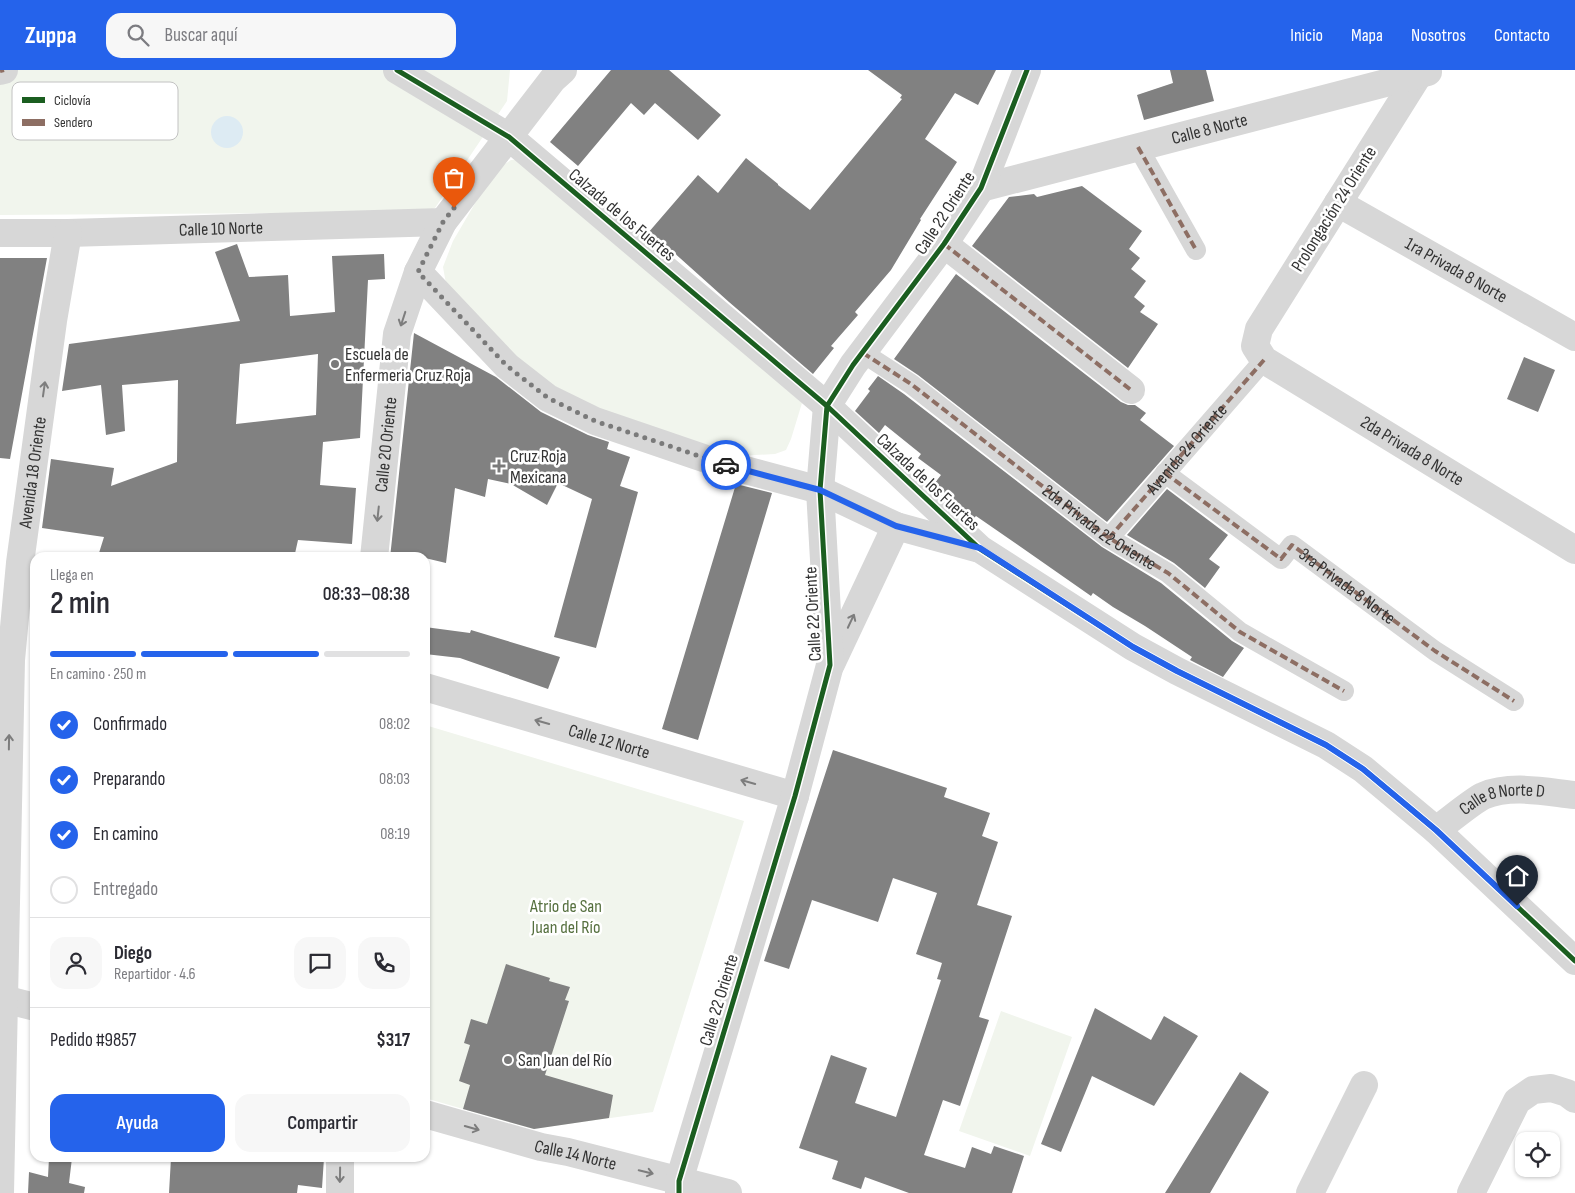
<!DOCTYPE html>
<html lang="es">
<head>
<meta charset="utf-8">
<style>
	:root { --surface:#fff; --page:#f7f7f7; --text:#2b2b33; --muted:#7c7c81; --line:#e1e1e2; --accent:#2563eb }
	body { margin:0; font-family:"Sofia Sans Condensed",sans-serif; background:var(--page); color:var(--text); height:100vh; display:flex; flex-direction:column; font-size:19px; white-space:nowrap }
	* { box-sizing:border-box; margin:0 }
	p { font-size:16px; color:var(--muted) }
	.icon { flex:none; width:28px; height:28px; fill:none; stroke:currentColor; stroke-width:2; stroke-linecap:round; stroke-linejoin:round }
	.map { position:relative; flex:1; overflow:hidden }
	.sheet { position:absolute; left:30px; top:482px; width:400px; height:610px; display:flex; flex-direction:column; background:var(--surface); border-radius:15px; box-shadow:0 1px 4px #0004 }
	.sheet>* { flex:none }
	.fabs { position:absolute; left:1515px; top:1062px; display:grid; gap:10px }
	.fabs a { display:grid; place-items:center; width:45px; height:45px; border-radius:10px; background:var(--surface); box-shadow:0 1px 4px #0004; font-size:25px }
	.pin { position:absolute; display:grid; place-items:center; width:42px; height:42px; color:#fff; margin:-51px -21px; border-radius:50% 50% 50% 0; rotate:-45deg; box-shadow:0 0 5px #0007 }
	.pin .icon { rotate:45deg }
	.courier { position:absolute; display:grid; place-items:center; width:50px; height:50px; margin:-25px; border:4px solid #2563eb; border-radius:50%; background:#fff; color:#222; box-shadow:0 1px 6px #0007 }
	.summary em { font-style:normal; font-weight:600 }
	.summary div { display:flex; flex-direction:column-reverse }
	.summary { display:flex; align-items:center; justify-content:space-between; height:85px; padding:0 20px }
	h1 { font-size:32px; font-weight:600; line-height:38px }
	.bar { display:grid; grid-template-columns:repeat(4,1fr); gap:8px 5px; align-content:center; height:60px; padding:0 20px }
	.bar i { height:6px; border-radius:4px; background:var(--line) }
	.bar .active { background:var(--accent) }
	.bar p { grid-column:span 4 }
	.line { display:flex; align-items:center; gap:12px; padding:0 20px; border-top:1px solid var(--line) }
	.line div { flex:1 }
	.round { display:grid; place-items:center; flex:none; width:52px; height:52px; border-radius:15px; background:var(--page) }
	ol { padding:0 20px; list-style:none }
	li { display:flex; align-items:center; gap:15px; height:55px }
	li p { margin-inline-start:auto }
	li .icon { padding:5px; border-radius:50%; background:var(--accent); color:#fff; stroke-width:4 }
	li:last-child { color:var(--muted) }
	li i { width:28px; height:28px; border:2px solid var(--line); border-radius:50% }
	.action { display:flex; gap:10px; margin-top:auto; padding:10px 20px }
	.action a { flex:1; height:58px; border-radius:15px; background:var(--accent); color:#fff; font-size:20px; font-weight:600; line-height:58px; text-align:center }
	.action a+a { background:var(--page); color:var(--text) }
	header { display:flex; align-items:center; gap:30px; box-sizing:border-box; height:70px; padding:0 25px; background:var(--accent); color:#fff }
	header strong { font-size:24px }
	nav { display:flex; gap:28px; margin-inline-start:auto; font-size:18px }
	.search { width:350px; height:45px; background:var(--page); display:flex; align-items:center; gap:12px; box-sizing:border-box; padding:0 18px; border-radius:15px; color:var(--muted); font-size:19px }
	.map>svg:first-child { display:block }
	.green { fill:#f1f5ed }
	.water { fill:#ddebf3 }
	.building { fill:#818181; fill-rule:evenodd }
	.lines { fill:none; stroke-linecap:round; stroke-linejoin:round }
	.pedestrian { stroke:#d7d7d7; stroke-width:20 }
	.minor { stroke:#d7d7d7; stroke-width:28 }
	.tertiary { stroke:#d7d7d7; stroke-width:28 }
	.quiet { stroke:#8d6e63; stroke-width:4; stroke-dasharray:8 4; stroke-linecap:butt }
	.cycleway-casing { stroke:#fff; stroke-width:8 }
	.cycleway { stroke:#1b5e20; stroke-width:5 }
	.oneway { stroke:#7d7d7d }
	.done { stroke:#7a7a7a; stroke-width:5; stroke-dasharray:0 9 }
	.route { stroke:#2563eb; stroke-width:6 }
	.poi-dot { fill:#7a7a7a; stroke:#fff; stroke-width:2 }
	.labels { text-anchor:middle; dominant-baseline:central; stroke-width:5; stroke-linejoin:round; paint-order:stroke }
	.street-label { font-size:18px; fill:#333; stroke:#fff }
	.poi-label { font-size:18px; fill:#333; stroke:#fff; text-anchor:start }
	.park-label { font-size:18px; fill:#56703f; stroke:#fff }
	.key { fill:#fff; stroke:#c2c2c2; stroke-width:1 }
	.key-label { font-size:14px; fill:#333 }
</style>
</head>
<body>
<header>
<strong>Zuppa</strong>
<div class="search"><svg class="icon" aria-label="search" viewBox="0 0 24 24"><circle cx="10" cy="10" r="6"/><path d="M15 15l6 6"/></svg>Buscar aquí</div>
<nav><a>Inicio</a><a>Mapa</a><a>Nosotros</a><a>Contacto</a></nav>
</header>
<div class="map">
<svg width="1575" height="1123" viewBox="0 0 1575 1123">
	<rect width="100%" height="100%" fill="#fff"/>
	<path class="green" d="M0 0H510L507 31 435 138 422 142 0 145Z
		M525 89 802 333 791 369 786 380 775 384 737 386 618 350 521 298 447 219 443 197 453 171 477 130 497 99 511 90Z
		M425 655 744 751 653 1042 533 1059 425 1028Z
		M1001 941 1072 967 1030 1086 959 1061Z"/>
	<path class="water" d="M211 62a16 16 0 1 1 32 0a16 16 0 1 1-32 0Z"/>
	<path class="building" d="M611 0H669L721 45 698 70 655 33 644 45 631 33 578 96 550 72Z
		M868 0H996L978 35 955 23 925 69 957 92 920 149 921 150 891 200 855 242 858 245 831 276 834 278 813 304 729 232 671 180 670 182 648 163 698 105 718 123 746 88 778 114V115L810 140 902 29 900 28 902 25Z
		M1170 0H1206L1214 31 1144 50 1137 25 1173 13Z
		M1082 116 1142 161 1129 179 1140 188 1131 199 1146 211 1134 227 1145 236 1140 242 1158 254 1128 298 972 176 1009 127 1034 124 1037 127Z
		M237 174 249 207 288 205 290 246 335 242 332 186 384 184 385 209 368 210 360 368 323 372 320 415 356 418 352 474 298 470 294 488H112L99 483 104 467 42 458 51 389 114 398 111 416 177 392 178 310 122 315 125 361 106 365 101 315 62 321 69 274 240 251 215 182ZM318 284 316 345 236 354 240 294Z
		M0 188H47L10 389 0 388Z
		M956 204 1121 332 1128 335H1135L1146 343 1140 350 1174 376 1107 452 918 305 894 289Z
		M414 263 496 307 541 342 588 365 609 372 607 379 630 387 620 416 638 422 596 578 554 567 592 429 558 413 547 435 511 414 488 409 485 427 455 418 446 493 425 488H390Z
		M1524 287 1555 300 1538 342 1507 329Z
		M878 306 904 324 1102 477 1161 513 1232 571 1244 578 1223 607 1190 590 1192 587 1145 556 1113 537 1093 523 1091 526 1018 475 976 446 974 448 950 429 934 414 941 405 918 388 921 384 885 355 879 363 855 341 870 321 868 319Z
		M736 414 772 423 698 670 662 659Z
		M1167 419 1228 465 1209 489 1220 497 1205 518 1174 493 1127 465Z
		M425 557 470 563 471 560 560 587 548 619 460 588 425 584Z
		M833 680 947 718 944 727 990 743 982 766 998 772 977 835 1012 846 979 947 989 950 960 1036 943 1030 924 1085 965 1098 972 1077 991 1084 994 1076 1024 1086 1012 1123H909L865 1107 861 1119 832 1109 838 1091 799 1078 831 985 867 998 855 1033 896 1047 941 910 937 909 942 893 916 884 937 823 893 808 878 852 812 830 789 899 764 891Z
		M506 894 550 908 549 911 570 917 565 930 569 931 545 1005 613 1025 609 1048 534 1059 463 1039 470 1015 459 1011 470 975 464 973 471 949 487 954Z
		M1095 938 1151 970 1164 946 1198 966 1154 1036 1092 1006 1061 1082 1041 1074Z
		M1240 1002 1269 1022 1210 1123H1165Z
		M49 1088H72L69 1113 85 1117 84 1123H28L29 1102 48 1107Z
		M171 1088H324L322 1118 298 1115 297 1123H169Z"/>
	<g class="lines">
		<g class="pedestrian">
			<path d="M1138 77 1196 180"/>
			<path d="M863 283 911 314 1109 468 1168 503 1240 562 1344 621"/>
			<path id="s1" d="M1165 403 1281 489 1292 475 1435 581 1514 631"/>
			<path id="s2" d="M1109 468 1264 290"/>
		</g>
		<g class="minor">
			<path d="M397 0 509 67 827 336 980 479 1133 577 1177 601 1326 675 1363 699 1436 760 1575 891"/>
			<path d="M0 1 4 0"/>
			<path id="s3" d="M1419 4 1259 259 1255 276 1264 290 1575 480"/>
			<path id="s4" d="M981 118 1428 2"/>
			<path id="s5" d="M1338 133 1575 267"/>
			<path id="s6" d="M0 163H68L443 152"/>
			<path d="M944 174 1131 320"/>
			<path d="M418 202 507 296 548 328 595 351 715 392 820 420 896 456 976 478"/>
			<path d="M831 594 896 456"/>
			<path id="s7" d="M425 617 795 726"/>
			<path id="s8" d="M1436 760C1449 751 1471 732 1483 726 1511 714 1546 722 1575 725"/>
			<path d="M0 928 35 937"/>
			<path id="s9" d="M425 1044 541 1077 568 1082 728 1123"/>
			<path id="s10" d="M0 1123 11 590 20 493 53 251 68 163"/>
			<path d="M679 1123V1111L795 726 830 595 820 420 827 336 853 295 944 174 981 118 1027 0"/>
			<path d="M1310 1123 1364 1015"/>
			<path d="M1471 1123 1517 1031 1533 1020 1551 1018 1567 1023 1575 1029"/>
		</g>
		<g class="tertiary">
			<path id="s11" d="M374 488 397 264 418 202 443 152 553 9 563 0"/>
			<path d="M340 1123V1088"/>
		</g>
		<g class="quiet">
			<path d="M0 1 4 0"/>
			<path d="M1138 77 1196 180"/>
			<path d="M944 174 1131 320"/>
			<path id="s12" d="M863 283 911 314 1109 468 1168 503 1240 562 1344 621"/>
			<path d="M1165 403 1281 489 1292 475 1435 581 1514 631"/>
			<path d="M1109 468 1264 290"/>
		</g>
		<defs>
			<path id="cycleway" d="M397 0 509 67 827 336 980 479 1133 577 1177 601 1326 675 1363 699 1436 760 1575 891
				M679 1123V1111L795 726 830 595 820 420 827 336 853 295 944 174 981 118 1027 0"/>
		</defs>
		<use href="#cycleway" class="cycleway-casing"/>
		<use href="#cycleway" class="cycleway"/>
	</g>
	<defs><path id="oneway-shaft" d="M-6 0H5M1.5-3L5.5 0L1.5 3" fill="none" stroke-width="1.6" stroke-linecap="round" stroke-linejoin="round" transform="scale(1.25)"/></defs>
	<g class="oneway">
		<use href="#oneway-shaft" transform="translate(403 249) rotate(108)"/>
		<use href="#oneway-shaft" transform="translate(44 319) rotate(-82)"/>
		<use href="#oneway-shaft" transform="translate(378 444) rotate(96)"/>
		<use href="#oneway-shaft" transform="translate(851 551) rotate(-65)"/>
		<use href="#oneway-shaft" transform="translate(542 652) rotate(-164)"/>
		<use href="#oneway-shaft" transform="translate(9 672) rotate(-89)"/>
		<use href="#oneway-shaft" transform="translate(748 712) rotate(-164)"/>
		<use href="#oneway-shaft" transform="translate(472 1058) rotate(16)"/>
		<use href="#oneway-shaft" transform="translate(646 1102) rotate(14)"/>
		<use href="#oneway-shaft" transform="translate(340 1105) rotate(91)"/>
	</g>
	<g class="lines">
		<path class="done" d="M454 138 443 152 418 202 507 296 548 328 595 351 726 395"/>
		<path class="route" d="M726 395 820 420 896 456 980 478 1133 577 1177 601 1326 675 1363 699 1436 760 1517 836"/>
	</g>
	<g class="poi-dot">
		<circle cx="335" cy="294" r="5"/>
		<path d="M496.5 388.5h5v5h5v5h-5v5h-5v-5h-5v-5h5z"/>
		<circle cx="508" cy="990" r="5"/>
	</g>
	<g class="labels">
		<g class="street-label">
			<text stroke="none"><textPath href="#s4" startOffset="236">Calle 8 Norte</textPath></text>
			<text transform="translate(1334 139) rotate(-58)">Prolongación 24 Oriente</text>
			<text transform="translate(945 143) rotate(-57)">Calle 22 Oriente</text>
			<text transform="translate(622 145) rotate(40)">Calzada de los Fuertes</text>
			<text stroke="none"><textPath href="#s6" startOffset="221">Calle 10 Norte</textPath></text>
			<text stroke="none"><textPath href="#s5" startOffset="136">1ra Privada 8 Norte</textPath></text>
			<text stroke="none"><textPath href="#s11" startOffset="114">Calle 20 Oriente</textPath></text>
			<text stroke="none"><textPath href="#s2" startOffset="118">Avenida 24 Oriente</textPath></text>
			<text stroke="none"><textPath href="#s3" startOffset="509">2da Privada 8 Norte</textPath></text>
			<text stroke="none"><textPath href="#s10" startOffset="722">Avenida 18 Oriente</textPath></text>
			<text transform="translate(928 412) rotate(43)">Calzada de los Fuertes</text>
			<text stroke="none"><textPath href="#s12" startOffset="294">2da Privada 22 Oriente</textPath></text>
			<text stroke="none"><textPath href="#s1" startOffset="231">3ra Privada 8 Norte</textPath></text>
			<text transform="translate(813 544) rotate(-93)">Calle 22 Oriente</text>
			<text stroke="none"><textPath href="#s7" startOffset="192">Calle 12 Norte</textPath></text>
			<text stroke="none"><textPath href="#s8" startOffset="76">Calle 8 Norte D</textPath></text>
			<text transform="translate(719 930) rotate(-73)">Calle 22 Oriente</text>
			<text stroke="none"><textPath href="#s9" startOffset="156">Calle 14 Norte</textPath></text>
		</g>
		<g class="poi-label">
			<text x="345" y="284">Escuela de<tspan x="345" dy="21">Enfermeria Cruz Roja</tspan></text>
			<text x="510" y="386">Cruz Roja<tspan x="510" dy="21">Mexicana</tspan></text>
			<text x="518" y="990">San Juan del Río</text>
		</g>
		<g class="park-label">
			<text x="566" y="836">Atrio de San<tspan x="566" dy="21">Juan del Río</tspan></text>
		</g>
	</g>
	<rect x="12" y="12" width="166" height="58" rx="8" class="key"/>
	<rect x="22" y="27" width="23" height="6" fill="#1b5e20"/>
	<rect x="22" y="49" width="23" height="7" fill="#8d6e63"/>
	<g class="key-label">
		<text x="54" y="35">Ciclovía</text>
		<text x="54" y="57">Sendero</text>
	</g>
</svg>
<div class="fabs">
<a><svg class="icon" aria-label="locate" viewBox="0 0 24 24"><circle cx="12" cy="12" r="6"/><path d="M12 2v4M12 18v4M2 12h4M18 12h4"/></svg></a>
</div>
<div class="pin" style="left:454px;top:138px;background:#ea580c"><svg class="icon" aria-label="bag" viewBox="0 0 24 24"><path d="M5 8h14l-1 12H6zM9 8a3 3 0 0 1 6 0"/></svg></div>
<div class="pin" style="left:1517px;top:836px;background:#1f2937"><svg class="icon" aria-label="home" viewBox="0 0 24 24"><path d="M3 11l9-7 9 7M6 9v11h12V9"/></svg></div>
<div class="courier" style="left:726px;top:395px"><svg class="icon" aria-label="car" viewBox="0 0 24 24"><path d="M5 17H2v-5l4-1 3-4h7l3 4 3 1v5h-3M9 17h6M6 11h13"/><circle cx="7" cy="17" r="2"/><circle cx="17" cy="17" r="2"/></svg></div>
<section class="sheet">
<div class="summary"><div><h1>2 min</h1><p>Llega en</p></div><em>08:33–08:38</em></div>
<div class="bar"><i class="active"></i><i class="active"></i><i class="active"></i><i></i><p>En camino · 250 m</p></div>
<ol>
<li><svg class="icon" aria-label="check" viewBox="0 0 24 24"><path d="M5 12l5 5 9-10"/></svg>Confirmado<p>08:02</p></li>
<li><svg class="icon" aria-label="check" viewBox="0 0 24 24"><path d="M5 12l5 5 9-10"/></svg>Preparando<p>08:03</p></li>
<li><svg class="icon" aria-label="check" viewBox="0 0 24 24"><path d="M5 12l5 5 9-10"/></svg>En camino<p>08:19</p></li>
<li><i></i>Entregado</li>
</ol>
<div class="line" style="height:90px"><a class="round"><svg class="icon" aria-label="person" viewBox="0 0 24 24"><circle cx="12" cy="8" r="4"/><path d="M4 21q1-7 8-7t8 7"/></svg></a><div><b>Diego</b><p>Repartidor · 4.6</p></div><a class="round"><svg class="icon" aria-label="chat" viewBox="0 0 24 24"><path d="M4 5h16v11H9l-5 4z"/></svg></a><a class="round"><svg class="icon" aria-label="phone" viewBox="0 0 24 24"><path d="M5 4h4l2 5-3 2q2 4 5 5l2-3 5 2v4C11 20 4 13 5 4z"/></svg></a></div>
<div class="line" style="height:65px"><div>Pedido #9857</div><b>$317</b></div>
<div class="action"><a>Ayuda</a><a>Compartir</a></div>
</section>
</div>
</body>
</html>
